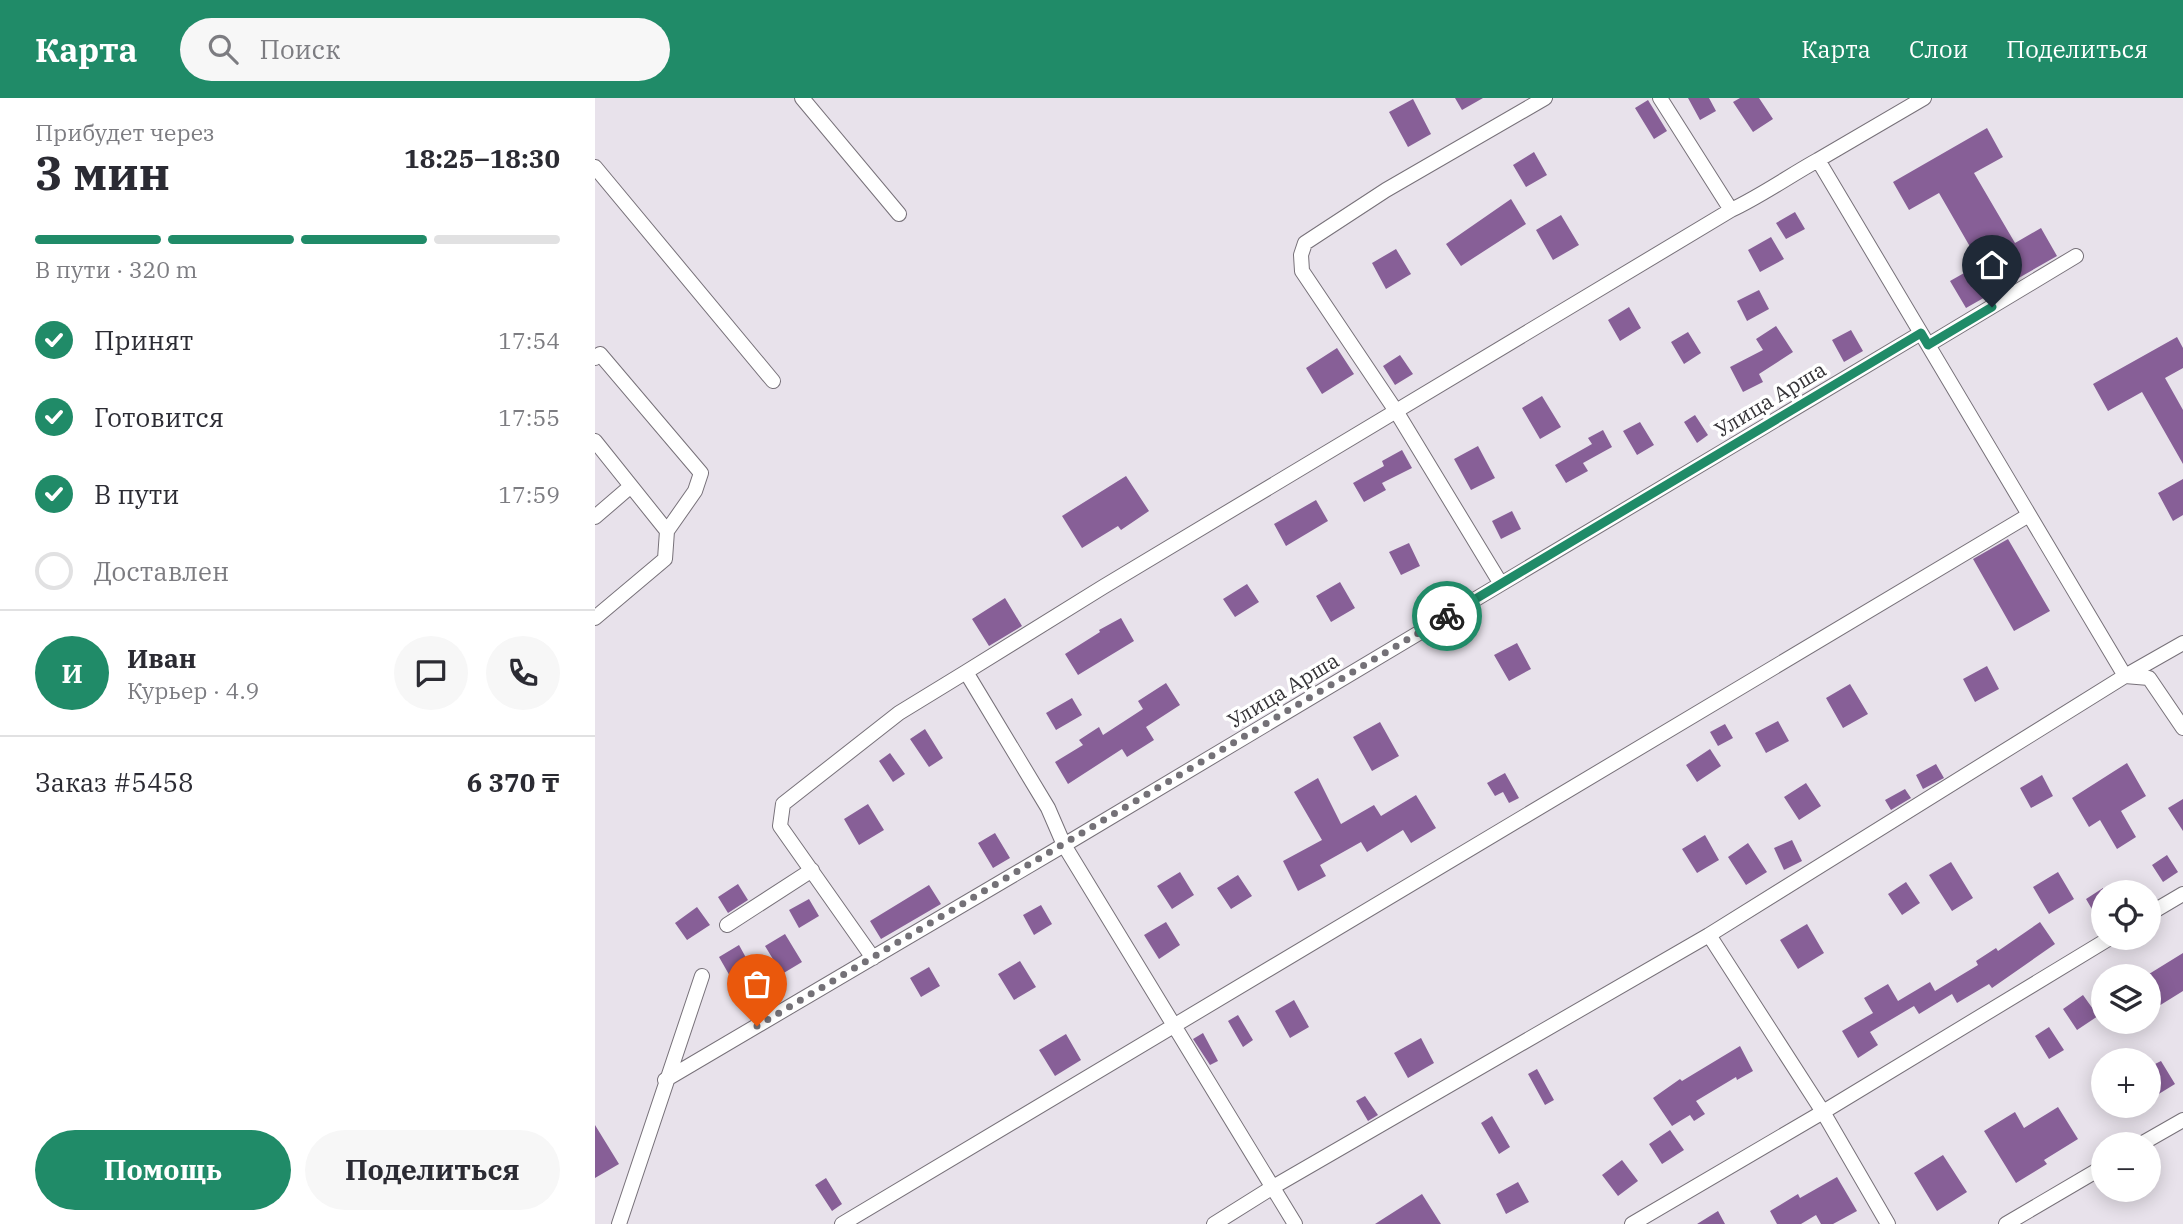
<!DOCTYPE html>
<html lang="ru">
<head>
<meta charset="utf-8">
<style>
	:root { --surface:#fff; --page:#f7f7f7; --text:#2b2b33; --muted:#7c7c81; --line:#e1e1e2; --accent:#208b68 }
	body { margin:0; font-family:"IBM Plex Serif",serif; background:var(--page); color:var(--text); height:100vh; display:flex; flex-direction:column; font-size:26px; white-space:nowrap }
	* { box-sizing:border-box; margin:0 }
	p { font-size:23px; color:var(--muted) }
	.icon { flex:none; width:38px; height:38px; fill:none; stroke:currentColor; stroke-width:2; stroke-linecap:round; stroke-linejoin:round }
	.map { position:relative; flex:1; overflow:hidden }
	.details { display:flex; flex-direction:column; background:var(--surface); width:595px }
	.details>* { flex:none }
	.tools { position:absolute; left:1496px; top:782px; display:grid; gap:14px }
	.tools a { display:grid; place-items:center; width:70px; height:70px; border-radius:50%; background:var(--surface); box-shadow:0 4px 18px #0003; font-size:35px }
	.pin { position:absolute; display:grid; place-items:center; width:60px; height:60px; color:#fff; margin:-72px -30px; border-radius:50% 50% 50% 0; rotate:-45deg; box-shadow:0 0 7px #0007 }
	.pin .icon { rotate:45deg }
	.courier { position:absolute; display:grid; place-items:center; width:70px; height:70px; margin:-35px; border:5px solid #208b68; border-radius:50%; background:#fff; color:#222; box-shadow:0 2px 9px #0007 }
	.headline em { font-style:normal; font-weight:700 }
	.headline div { display:flex; flex-direction:column-reverse }
	.headline { display:flex; align-items:center; justify-content:space-between; height:119px; padding:0 35px }
	h1 { font-size:46px; font-weight:700; line-height:52px }
	.bar { display:grid; grid-template-columns:repeat(4,1fr); gap:10px 7px; align-content:center; height:84px; padding:0 35px }
	.bar i { height:9px; border-radius:5px; background:var(--line) }
	.bar .active { background:var(--accent) }
	.bar p { grid-column:span 4 }
	.line { display:flex; align-items:center; gap:18px; padding:0 35px; border-top:2px solid var(--line) }
	.line div { flex:1 }
	.round { display:grid; place-items:center; flex:none; width:74px; height:74px; border-radius:37px; background:var(--page) }
	ol { padding:0 35px; list-style:none }
	li { display:flex; align-items:center; gap:21px; height:77px }
	li p { margin-inline-start:auto }
	li .icon { padding:7px; border-radius:50%; background:var(--accent); color:#fff; stroke-width:4 }
	li:last-child { color:var(--muted) }
	li i { width:38px; height:38px; border:4px solid var(--line); border-radius:50% }
	.button { display:flex; gap:14px; margin-top:auto; padding:14px 35px }
	.button a { flex:1; height:80px; border-radius:42px; background:var(--accent); color:#fff; font-size:28px; font-weight:700; line-height:80px; text-align:center }
	.button a+a { background:var(--page); color:var(--text) }
	header { display:flex; align-items:center; gap:42px; box-sizing:border-box; height:98px; padding:0 35px; background:var(--accent); color:#fff }
	header strong { font-size:33px }
	nav { display:flex; gap:38px; margin-inline-start:auto; font-size:24px }
	.search { width:490px; height:63px; background:var(--page); display:flex; align-items:center; gap:18px; box-sizing:border-box; padding:0 24px; border-radius:38px; color:var(--muted); font-size:26px }
	main { display:flex; flex:1; min-height:0 }
	.map>svg:first-child { display:block }
	.building { fill:#875f97 }
	.lines { fill:none; stroke-linecap:round; stroke-linejoin:round }
	.minor-casing { stroke:#777179; stroke-width:16 }
	.minor { stroke:#fff; stroke-width:14 }
	.done { stroke:#747177; stroke-width:7; stroke-dasharray:0 12.6 }
	.route { stroke:#208b68; stroke-width:9 }
	.labels { text-anchor:middle; dominant-baseline:central; stroke-width:7; stroke-linejoin:round; paint-order:stroke }
	.street-label { font-size:21px; fill:#363438; stroke:#fff }
</style>
</head>
<body>
<header>
<strong>Карта</strong>
<div class="search"><svg class="icon" aria-label="search" viewBox="0 0 24 24"><circle cx="10" cy="10" r="6"/><path d="M15 15l6 6"/></svg>Поиск</div>
<nav><a>Карта</a><a>Слои</a><a>Поделиться</a></nav>
</header>
<main>
<section class="details">
<div class="headline"><div><h1>3 мин</h1><p>Прибудет через</p></div><em>18:25–18:30</em></div>
<div class="bar"><i class="active"></i><i class="active"></i><i class="active"></i><i></i><p>В пути · 320 m</p></div>
<ol>
<li><svg class="icon" aria-label="check" viewBox="0 0 24 24"><path d="M5 12l5 5 9-10"/></svg>Принят<p>17:54</p></li>
<li><svg class="icon" aria-label="check" viewBox="0 0 24 24"><path d="M5 12l5 5 9-10"/></svg>Готовится<p>17:55</p></li>
<li><svg class="icon" aria-label="check" viewBox="0 0 24 24"><path d="M5 12l5 5 9-10"/></svg>В пути<p>17:59</p></li>
<li><i></i>Доставлен</li>
</ol>
<div class="line" style="height:126px"><b class="round" style="background:var(--accent);color:#fff">И</b><div><b>Иван</b><p>Курьер · 4.9</p></div><a class="round"><svg class="icon" aria-label="chat" viewBox="0 0 24 24"><path d="M4 5h16v11H9l-5 4z"/></svg></a><a class="round"><svg class="icon" aria-label="phone" viewBox="0 0 24 24"><path d="M5 4h4l2 5-3 2q2 4 5 5l2-3 5 2v4C11 20 4 13 5 4z"/></svg></a></div>
<div class="line" style="height:91px"><div>Заказ #5458</div><b>6 370 ₸</b></div>
<div class="button"><a>Помощь</a><a>Поделиться</a></div>
</section>
<div class="map">
<svg width="1588" height="1126" viewBox="0 0 1588 1126">
	<rect width="100%" height="100%" fill="#e8e2eb"/>
	<path class="building" d="M860 0H888L867 12Z
		M1093 0H1114L1121 13 1105 22Z
		M1145 0H1164L1178 21 1158 34 1138 4Z
		M818 1 836 36 813 49 794 14Z
		M1053 2 1072 33 1059 41 1040 10Z
		M1392 30 1408 59 1379 75 1420 145 1446 130 1462 158 1371 210 1355 183 1385 166 1344 95 1314 112 1298 84Z
		M939 54 952 77 931 89 918 67Z
		M916 101 931 126 866 168 851 146Z
		M1200 114 1210 131 1191 141 1181 125Z
		M966 117 984 147 958 162 941 132Z
		M1176 139 1189 161 1165 174 1153 152Z
		M801 151 816 176 791 191 777 165Z
		M1164 192 1174 211 1152 223 1142 203Z
		M1034 209 1046 230 1025 243 1013 222Z
		M1181 228 1198 254 1164 276 1168 284 1148 294 1135 269 1168 252 1161 241Z
		M1256 232 1268 253 1249 264 1237 242Z
		M1093 234 1106 255 1089 266 1076 244Z
		M1582 239 1588 250V270L1570 280 1588 312V366L1547 294 1513 313 1498 286Z
		M742 250 759 276 727 296 711 270Z
		M805 257 818 276 800 287 788 268Z
		M947 298 966 329 945 341 927 310Z
		M1100 317 1113 337 1102 345 1089 324Z
		M1045 324 1059 347 1042 357 1028 333Z
		M1008 332 1017 349 988 365 993 373 971 385 960 367 997 346 993 340Z
		M883 348 900 380 876 392 859 361Z
		M807 352 817 370 787 385 791 392 769 404 758 385 789 368 787 363Z
		M531 378 554 413 526 432 523 428 487 450 467 418Z
		M1588 381V417L1578 423 1563 395Z
		M721 402 733 423 691 448 679 426Z
		M917 413 926 431 906 441 897 423Z
		M1413 441 1455 513 1419 533 1378 461Z
		M814 445 825 468 806 477 794 454Z
		M745 484 760 510 736 524 721 498Z
		M652 486 664 504 640 519 628 501Z
		M410 500 427 528 394 548 377 521Z
		M526 520 539 543 483 577 470 556 505 534 504 532Z
		M922 545 936 571 914 583 899 557Z
		M1392 568 1404 591 1380 604 1368 581Z
		M571 585 585 607 551 629 559 642 532 659 527 651 473 686 460 664 488 647 484 642 504 629 508 637 548 611 543 603Z
		M1255 586 1273 616 1248 630 1231 600Z
		M477 600 487 617 461 632 451 615Z
		M1183 623 1194 643 1171 655 1160 635Z
		M785 624 804 658 777 673 758 639Z
		M1130 626 1138 640 1123 648 1115 634Z
		M330 631 348 660 334 669 315 641Z
		M1115 651 1126 668 1102 684 1091 667Z
		M295 655 310 676 298 684 284 663Z
		M1532 665 1551 698 1526 713 1541 739 1522 751 1505 722 1494 729 1477 700Z
		M1341 666 1349 680 1328 691 1321 677Z
		M910 675 924 700 914 705 908 694 900 698 892 685Z
		M1447 677 1458 698 1436 710 1425 690Z
		M723 680 746 726 779 707 786 718 821 697 841 730 816 745 808 732 772 754 766 744 725 767 731 778 703 793 688 763 727 742 699 694Z
		M1211 685 1226 708 1204 722 1189 699Z
		M1310 691 1316 700 1296 712 1290 702Z
		M1588 701V733L1573 710Z
		M273 706 289 732 264 747 249 721Z
		M400 735 415 760 398 770 383 745Z
		M1110 737 1124 762 1102 775 1087 751Z
		M1197 742 1207 763 1189 772 1179 750Z
		M1153 745 1172 774 1151 787 1133 759Z
		M1572 757 1583 774 1568 784 1557 767Z
		M1356 764 1378 800 1357 813 1334 777Z
		M585 774 599 797 577 811 562 788Z
		M1463 774 1479 801 1454 816 1438 789Z
		M643 777 657 798 636 811 622 790Z
		M1311 784 1325 805 1307 817 1293 796Z
		M143 786 153 802 133 815 123 799Z
		M334 787 346 806 286 841 275 823Z
		M1508 790V830L1491 801Z
		M214 801 224 818 204 830 194 812Z
		M446 807 457 826 439 837 428 817Z
		M102 809 115 827 92 842 80 825Z
		M571 824 585 847 564 861 549 837Z
		M1445 824 1460 846 1397 890 1394 886 1362 905 1357 896 1324 916 1319 908 1275 934 1283 947 1263 960 1247 933 1278 915 1269 900 1293 886 1303 903 1335 884 1340 893 1383 867 1381 863 1401 850 1403 853Z
		M1212 826 1229 855 1203 871 1185 842Z
		M190 836 207 864 187 876 170 848Z
		M144 847 160 876 140 887 124 859Z
		M1588 855V893L1559 911 1554 903V876Z
		M425 863 441 889 419 902 403 876Z
		M334 869 345 888 326 899 315 880Z
		M1488 897 1503 918 1482 932 1468 911Z
		M699 902 714 929 695 940 680 913Z
		M643 917 658 942 648 949 633 923Z
		M1454 929 1469 952 1454 961 1440 938Z
		M608 935 623 963 615 967 598 941Z
		M471 936 486 962 460 978 444 952Z
		M826 940 839 965 813 980 799 955Z
		M1145 948 1158 973 1142 982 1141 979 1101 1003 1110 1016 1099 1023 1095 1017 1077 1028 1058 1000 1085 981 1087 983Z
		M1566 963 1580 986 1554 1002V969Z
		M942 971 959 1002 950 1007 933 976Z
		M770 998 783 1017 773 1023 761 1003Z
		M1463 1009 1483 1041 1449 1062 1452 1066 1421 1085 1389 1033 1420 1014 1429 1030Z
		M897 1018 915 1049 904 1056 886 1025Z
		M0 1027 24 1066 0 1080Z
		M1075 1032 1089 1052 1067 1066 1054 1046Z
		M1348 1057 1372 1094 1342 1113 1319 1075Z
		M1027 1062 1043 1083 1023 1098 1007 1077Z
		M1242 1079 1262 1113 1238 1126H1226L1221 1117 1206 1126H1182L1175 1113 1203 1096 1205 1100Z
		M231 1080 247 1106 237 1113 220 1087Z
		M923 1084 934 1104 911 1116 901 1096Z
		M827 1096 846 1126H780Z
		M1123 1113 1130 1126H1102Z"/>
	<g class="lines">
		<defs>
			<path id="minor" d="M207 0 304 116
				M1065 0 1136 112
				M1223 62 1329 0
				M0 69 178 283
				M1333 247 1481 158
				M0 260 5 256 106 375 100 393 72 433
				M0 343 72 433 70 461 0 520
				M0 419 36 388
				M906 486 801 313 707 173 706 157 710 145 791 92 950 0
				M1554 816 1588 796
				M132 827 217 772
				M1114 837 1228 1014 1293 1126
				M278 860 185 728 188 706 304 615 371 574
				M70 982 469 747 1326 235
				M1546 1046 1588 1022
				M24 1126 107 878
				M247 1126 1434 417
				M619 1126 678 1089 1114 837 1530 578 1588 545
				M700 1126 469 747 453 710 371 574 508 489 1136 112C1166 98 1194 78 1223 62L1530 578 1554 580 1588 630
				M1037 1126 1228 1014 1515 840
				M1411 1126 1508 1069"/>
		</defs>
		<use href="#minor" class="minor-casing"/>
		<use href="#minor" class="minor"/>
	</g>
	<g class="lines">
		<path class="done" d="M162 928 852 518"/>
		<path class="route" d="M852 518 1326 235 1333 247 1397 209"/>
	</g>
	<g class="labels">
		<g class="street-label">
			<text transform="translate(1175 301) rotate(-31)">Улица Арша</text>
			<text transform="translate(688 592) rotate(-31)">Улица Арша</text>
		</g>
	</g>
</svg>
<div class="tools">
<a><svg class="icon" aria-label="locate" viewBox="0 0 24 24"><circle cx="12" cy="12" r="6"/><path d="M12 2v4M12 18v4M2 12h4M18 12h4"/></svg></a>
<a><svg class="icon" aria-label="layers" viewBox="0 0 24 24"><path d="M12 4l9 5-9 5-9-5zM3 14l9 5 9-5"/></svg></a>
<a>+</a>
<a>−</a>
</div>
<div class="pin" style="left:162px;top:928px;background:#ea580c"><svg class="icon" aria-label="bag" viewBox="0 0 24 24"><path d="M5 8h14l-1 12H6zM9 8a3 3 0 0 1 6 0"/></svg></div>
<div class="pin" style="left:1397px;top:209px;background:#1f2937"><svg class="icon" aria-label="home" viewBox="0 0 24 24"><path d="M3 11l9-7 9 7M6 9v11h12V9"/></svg></div>
<div class="courier" style="left:852px;top:518px"><svg class="icon" aria-label="bike" viewBox="0 0 24 24"><circle cx="6" cy="16" r="4"/><circle cx="18" cy="16" r="4"/><path d="M6 16l4-8h5l3 8M10 8l3 8H6M13 5h3"/></svg></div>
</div>
</main>
</body>
</html>
